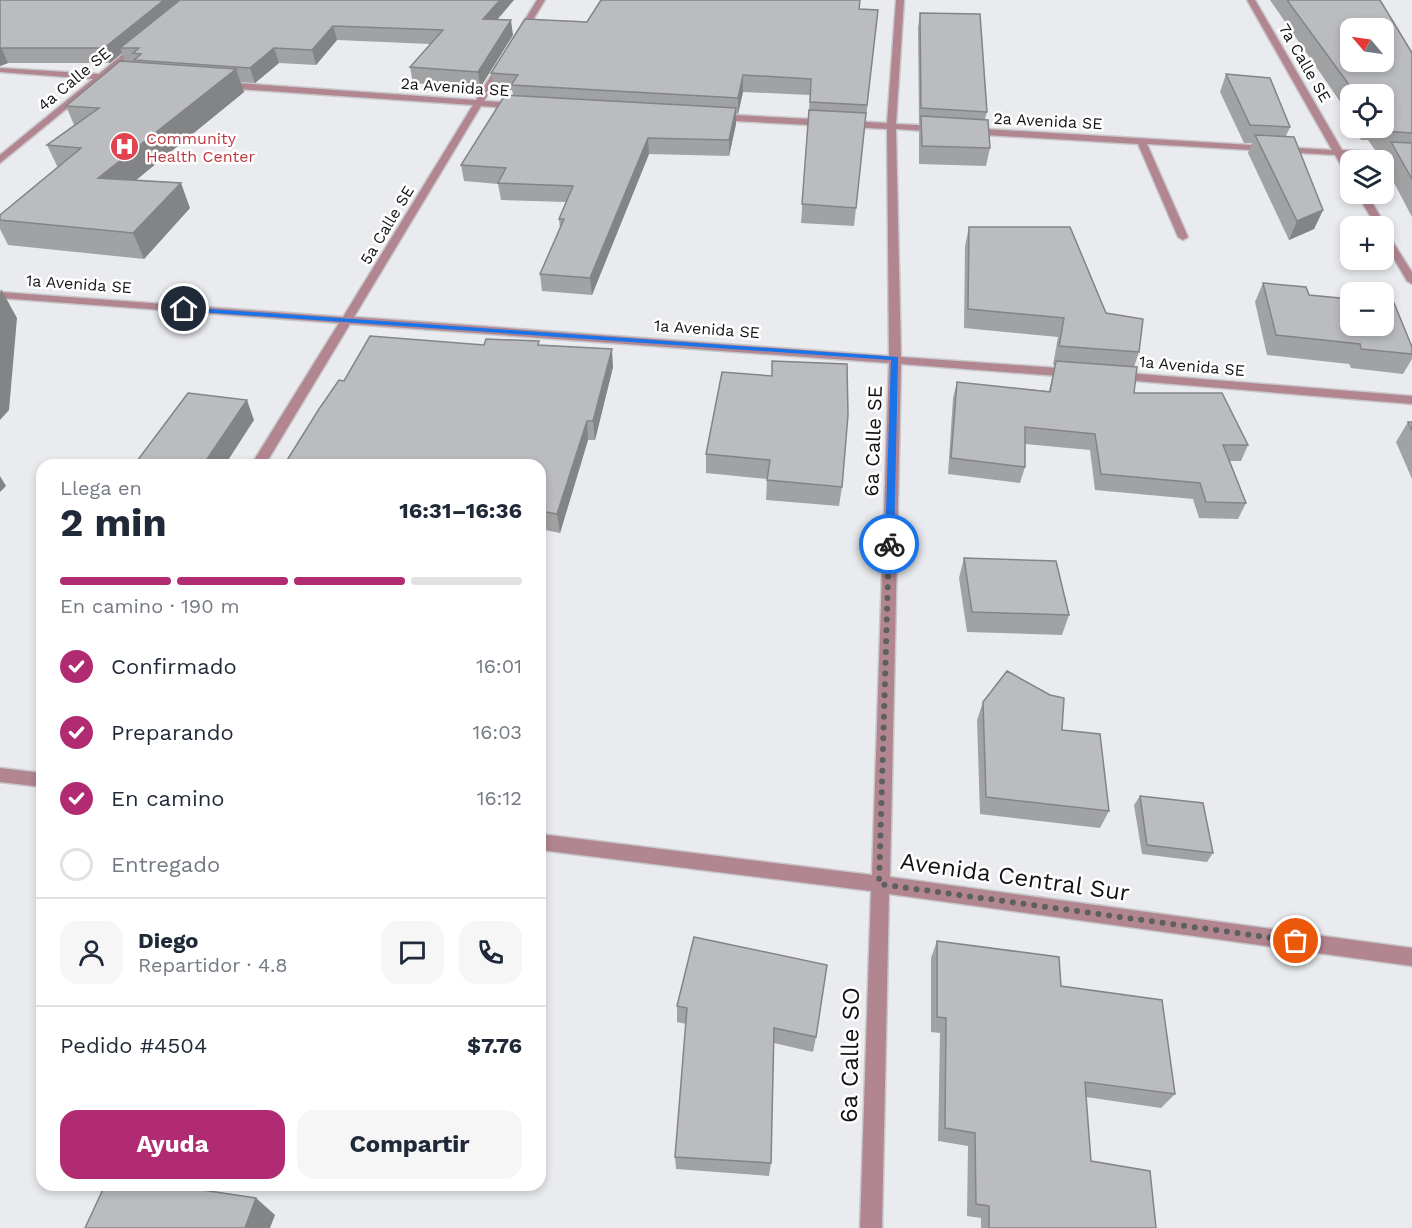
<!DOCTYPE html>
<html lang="es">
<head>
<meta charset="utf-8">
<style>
	:root { --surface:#fff; --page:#f6f6f7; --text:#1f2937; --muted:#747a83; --line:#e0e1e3; --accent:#b02b72 }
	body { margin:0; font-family:"Work Sans",sans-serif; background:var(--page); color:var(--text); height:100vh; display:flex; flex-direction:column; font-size:22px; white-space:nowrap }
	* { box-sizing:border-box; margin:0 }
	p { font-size:20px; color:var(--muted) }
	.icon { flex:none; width:33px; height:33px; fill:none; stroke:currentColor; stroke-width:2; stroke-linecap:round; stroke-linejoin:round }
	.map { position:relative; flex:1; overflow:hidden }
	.drawer { position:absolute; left:36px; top:459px; width:510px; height:732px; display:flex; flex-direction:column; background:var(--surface); border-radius:18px; box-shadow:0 3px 9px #0003 }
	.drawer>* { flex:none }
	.needle { width:39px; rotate:299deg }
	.buttons { position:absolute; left:1340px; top:18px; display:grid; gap:12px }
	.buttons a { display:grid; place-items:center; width:54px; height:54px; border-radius:12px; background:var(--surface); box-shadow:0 3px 9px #0003; font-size:30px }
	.pin { position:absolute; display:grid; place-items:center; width:51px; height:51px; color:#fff; margin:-26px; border:3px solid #fff; border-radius:50%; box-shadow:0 2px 6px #0007 }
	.courier { position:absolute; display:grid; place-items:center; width:60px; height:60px; margin:-30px; border:4px solid #1a73e8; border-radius:50%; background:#fff; color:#222; box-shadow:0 2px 8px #0007 }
	.overview em { font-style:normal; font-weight:700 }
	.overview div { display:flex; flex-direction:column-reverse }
	.overview { display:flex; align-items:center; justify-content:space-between; height:102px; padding:0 24px }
	h1 { font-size:39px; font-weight:700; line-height:45px }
	.bar { display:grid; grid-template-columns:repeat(4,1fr); gap:9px 6px; align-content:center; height:72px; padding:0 24px }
	.bar i { height:8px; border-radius:4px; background:var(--line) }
	.bar .selected { background:var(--accent) }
	.bar p { grid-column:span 4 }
	.line { display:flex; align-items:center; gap:15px; padding:0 24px; border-top:2px solid var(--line) }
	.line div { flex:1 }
	.round { display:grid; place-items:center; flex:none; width:63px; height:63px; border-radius:18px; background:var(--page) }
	ol { padding:0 24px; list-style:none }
	li { display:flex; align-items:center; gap:18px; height:66px }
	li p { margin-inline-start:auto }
	li .icon { padding:6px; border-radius:50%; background:var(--accent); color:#fff; stroke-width:4 }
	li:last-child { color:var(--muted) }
	li i { width:33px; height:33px; border:3px solid var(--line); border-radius:50% }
	.button { display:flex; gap:12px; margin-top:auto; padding:12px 24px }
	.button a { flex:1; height:69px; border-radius:18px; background:var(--accent); color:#fff; font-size:24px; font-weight:700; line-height:69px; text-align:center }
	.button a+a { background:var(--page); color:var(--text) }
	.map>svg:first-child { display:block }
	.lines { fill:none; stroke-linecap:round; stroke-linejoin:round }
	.minor-casing { stroke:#c8c8cb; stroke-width:3 }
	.minor { fill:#b28691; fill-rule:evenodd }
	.wall { fill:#a1a2a4 }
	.shaded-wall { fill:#838486 }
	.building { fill:#bbbcbf; stroke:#838486; stroke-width:1.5; fill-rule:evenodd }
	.route { fill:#1a73e8 }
	.done { stroke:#5e5f60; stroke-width:6; stroke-dasharray:0 10.8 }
	.labels { text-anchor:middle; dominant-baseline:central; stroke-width:5; stroke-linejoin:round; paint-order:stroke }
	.far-street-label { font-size:16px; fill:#131314; stroke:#fff }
	.far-health-label { font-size:16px; fill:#be3a42; stroke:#fff; text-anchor:start }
	.street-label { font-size:20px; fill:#131314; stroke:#fff }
	.near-street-label { font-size:24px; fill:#131314; stroke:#fff }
</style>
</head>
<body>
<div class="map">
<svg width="1412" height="1228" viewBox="0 0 1412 1228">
	<rect width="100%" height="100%" fill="#eaebee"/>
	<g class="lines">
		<defs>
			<path id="minor" d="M537 0H545L522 38H516L515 36Z
				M896 0H904L896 124 939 126 943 129 939 132 896 129 901 357 1071 369 1077 373 1071 377 901 364 890 877 1412 948V966L889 894 882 1228H860L871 891 540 850V834L872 875 889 363 350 324 265 465H251L339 323 0 298V292L343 317 473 105 223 88 219 85 223 82 476 100 498 64 502 62 506 64 484 101 519 103 523 106 519 109 481 106 354 317 889 356 887 129 717 120 713 117 717 114 887 123Z
				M1247 0H1255L1342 150 1412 154V160L1345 156 1350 165V176L1347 175 1335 155 1147 144 1188 237 1183 240 1178 237 1138 144 969 134 965 131 969 128 1332 150Z
				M136 43 143 45 108 75 124 76V80L103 79 0 163V155L93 79 0 72V68L99 74Z
				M1357 194H1367L1386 226 1384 228 1412 272V284L1407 281 1383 240V226H1376Z
				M1116 372 1412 396V404L1112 379V373Z
				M0 768 42 773V787L0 782Z"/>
		</defs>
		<use href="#minor" class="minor-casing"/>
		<use href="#minor" class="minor"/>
	</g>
	<path class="wall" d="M0 0 497 19 513 35 480 88 413 83 410 67 430 44 337 40 316 65 279 63 255 83 240 82 244 92 136 180 190 208 144 259 8 245 0 229V215L58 168 47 145 74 125 66 106 125 61 122 53 110 63H8L0 66Z
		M1270 0H1380L1412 53V217L1382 160 1387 151 1375 150 1368 140H1361L1354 128H1383V94H1350V120L1339 100Z
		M859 9 878 10 854 226 801 223 810 95 743 92 738 114H736V124L729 156 649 154 592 295 542 291 540 274 560 229 559 219 566 202 501 200 498 184 464 181 461 165 513 95 512 90 494 89 491 73 587 22Z
		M920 13 987 112 985 119 990 148 986 166 919 164V134L920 124H919L918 28Z
		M1226 74 1290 127 1286 136 1323 210 1314 229 1289 240 1248 153 1252 143H1244L1220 92Z
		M969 227 1106 313 1139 352 1134 367V393L1248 445 1241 461H1230L1246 503 1238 519 1199 518 1193 499 1095 490 1090 450 1025 444V467L1020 483 948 474 953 398 957 382 1049 391 1055 365H1053L1058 337 964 328 965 246Z
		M1263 283 1309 295 1412 347V359L1403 374 1351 368 1349 364 1267 355 1255 302Z
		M484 345H540L613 367 595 440H588L560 533 540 529V465L344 381Z
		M722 372 842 487 839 506 766 500 767 479 706 473V454Z
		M1408 422H1412V479L1396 442Z
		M964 558 1069 615 1062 635 967 632 959 578Z
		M983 702 1062 730 1109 811 1100 828 980 814 977 720Z
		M1140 796 1213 853 1207 862 1142 854 1134 805Z
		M937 941 1061 986 1175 1094 1161 1108 1086 1097 1091 1161 1156 1228H981V1218L967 1216 968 1146 938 1141 940 1033 931 1032V958Z
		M677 1006 816 1037 813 1052 774 1043 771 1163 769 1176 676 1169 675 1157 686 1024 677 1022Z"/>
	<path class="shaded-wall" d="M164 0H186L120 48 122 53 110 63 104 48Z
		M500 0H514L485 34 483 19Z
		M511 20 513 35 480 88 478 72Z
		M333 26 337 40 316 65 312 50Z
		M1 47 8 63 0 66V48Z
		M274 48 279 63 255 83 250 68Z
		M236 69 244 92 108 203 98 178Z
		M743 75V92L738 114V98Z
		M736 108V124L729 156V140Z
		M648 138 649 154 592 295 590 278Z
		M181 183 190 208 144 259 133 233Z
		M1323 210 1314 229 1289 240 1297 221Z
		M1 289 17 318 9 410 0 420V297Z
		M612 349 613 367 595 440 593 421Z
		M247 400 254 420 225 465H203Z
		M587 421 588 440 560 533 557 514Z
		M0 476 6 486 0 492Z
		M256 1198 275 1215 270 1228H245Z"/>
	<path class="building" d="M0 0H164L104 48H0Z
		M180 0H500L483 19 511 20 478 72 410 67 443 30 333 26 312 50 274 48 250 68 134 60 141 54 133 53 139 48H120Z
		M601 0H860L859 9 878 10 867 105 810 102 811 79 743 75 738 98 511 85 518 75 491 73 525 19 587 22Z
		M1287 0H1380L1412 53V133L1383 131 1381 128H1383V94H1354L1347 82ZM1350 28H1383V62H1350Z
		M920 13 980 14 987 112 921 108Z
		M120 61 236 69 98 178 181 183 133 233 0 220V215L81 148 47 145 99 108 66 106Z
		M1226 74 1270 78 1290 127 1250 125Z
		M505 95 736 108 729 140 648 138 590 278 540 274 564 219H559L573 186 498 183 506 168 461 165Z
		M809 110 866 113 856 208 802 204Z
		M921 116 988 120 990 148 922 146Z
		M1255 135 1294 137 1323 210 1297 221Z
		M1391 142 1412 143V179Z
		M969 227H1070L1106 313 1143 319 1139 352 1059 346 1064 318 968 309Z
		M1263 283 1306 287 1309 295 1350 299V326H1383V302L1394 303 1412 347V354L1361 349 1360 344 1276 335Z
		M370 336 484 345 486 339 539 341 538 345 612 349 593 421H587L557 514 540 511V465H284L319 409 339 380 344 381Z
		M772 361 847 364 848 415 842 487 767 480 770 460 706 454 722 372 772 376Z
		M1056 361 1137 367 1134 393H1222L1248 445H1223L1246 503 1206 502 1200 483 1101 474 1095 434 1025 427V467L951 458 957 382 1050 392Z
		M188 393 247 400 203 465H134Z
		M1408 422H1412V431Z
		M964 558 1056 561 1069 615 972 612Z
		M1007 671 1050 695 1064 698 1062 730 1100 734 1109 811 986 797 983 702Z
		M1140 796 1203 803 1213 853 1147 845Z
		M694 937 827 965 816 1037 774 1028 771 1163 675 1157 687 1008 677 1006Z
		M937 941 1059 957 1061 986 1162 1000 1175 1094 1085 1082 1091 1161 1150 1171 1156 1228H989V1206L976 1204 975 1133 945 1128 946 1018 937 1017Z
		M105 1185H169L256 1198 245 1228H85Z"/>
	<path class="route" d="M181 307 898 357 894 544 889 547 885 544 891 360 184 311Z"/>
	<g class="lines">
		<path class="done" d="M889 544 879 884 1296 941"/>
	</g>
	<defs>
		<symbol id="hospital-disc" viewBox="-11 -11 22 22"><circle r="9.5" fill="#e0444e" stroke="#fff"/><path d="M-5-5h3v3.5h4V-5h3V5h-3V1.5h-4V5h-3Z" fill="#fff"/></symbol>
	</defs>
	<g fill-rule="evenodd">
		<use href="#hospital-disc" x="108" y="130" width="33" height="33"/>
	</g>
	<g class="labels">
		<g class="far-street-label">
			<text transform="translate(1305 63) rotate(60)">7a Calle SE</text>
			<text transform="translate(74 79) rotate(-40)">4a Calle SE</text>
			<text transform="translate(455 87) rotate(4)">2a Avenida SE</text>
			<text transform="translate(1048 121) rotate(3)">2a Avenida SE</text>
			<text transform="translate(387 225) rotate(-59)">5a Calle SE</text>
			<text transform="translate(79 284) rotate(4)">1a Avenida SE</text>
			<text transform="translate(707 329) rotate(4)">1a Avenida SE</text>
			<text transform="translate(1192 366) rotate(5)">1a Avenida SE</text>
		</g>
		<g class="far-health-label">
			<text x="146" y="138">Community<tspan x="146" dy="18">Health Center</tspan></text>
		</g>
		<g class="street-label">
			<text transform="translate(873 441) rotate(-88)">6a Calle SE</text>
		</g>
		<g class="near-street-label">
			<text transform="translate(1015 877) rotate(8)">Avenida Central Sur</text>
			<text transform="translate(850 1055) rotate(-89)">6a Calle SO</text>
		</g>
	</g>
</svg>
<div class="buttons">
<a><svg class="needle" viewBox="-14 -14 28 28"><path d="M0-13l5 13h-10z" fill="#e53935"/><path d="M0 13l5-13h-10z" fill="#747a83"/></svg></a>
<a><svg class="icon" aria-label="locate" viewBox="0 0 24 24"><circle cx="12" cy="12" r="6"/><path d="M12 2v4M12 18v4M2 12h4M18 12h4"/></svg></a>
<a><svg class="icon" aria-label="layers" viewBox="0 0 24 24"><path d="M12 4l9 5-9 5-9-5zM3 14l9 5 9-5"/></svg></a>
<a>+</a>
<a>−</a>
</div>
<div class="pin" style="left:1296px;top:941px;background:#ea580c"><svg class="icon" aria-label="bag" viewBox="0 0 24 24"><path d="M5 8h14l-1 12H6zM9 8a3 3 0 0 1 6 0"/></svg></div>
<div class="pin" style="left:184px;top:309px;background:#1f2937"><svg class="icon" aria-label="home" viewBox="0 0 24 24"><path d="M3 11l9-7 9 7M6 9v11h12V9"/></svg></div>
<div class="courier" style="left:889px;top:544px"><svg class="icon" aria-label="bike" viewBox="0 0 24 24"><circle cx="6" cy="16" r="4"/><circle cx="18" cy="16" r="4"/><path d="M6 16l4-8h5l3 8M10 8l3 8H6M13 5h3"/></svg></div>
<section class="drawer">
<div class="overview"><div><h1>2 min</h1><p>Llega en</p></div><em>16:31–16:36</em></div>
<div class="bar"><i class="selected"></i><i class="selected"></i><i class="selected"></i><i></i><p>En camino · 190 m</p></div>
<ol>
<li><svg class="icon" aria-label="check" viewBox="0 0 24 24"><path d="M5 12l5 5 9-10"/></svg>Confirmado<p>16:01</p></li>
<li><svg class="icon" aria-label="check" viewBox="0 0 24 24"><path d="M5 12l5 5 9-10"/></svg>Preparando<p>16:03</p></li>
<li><svg class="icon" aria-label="check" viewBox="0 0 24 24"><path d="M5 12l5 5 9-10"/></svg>En camino<p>16:12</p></li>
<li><i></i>Entregado</li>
</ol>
<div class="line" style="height:108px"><a class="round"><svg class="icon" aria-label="person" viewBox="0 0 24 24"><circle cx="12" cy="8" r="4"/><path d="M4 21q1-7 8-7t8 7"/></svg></a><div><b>Diego</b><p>Repartidor · 4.8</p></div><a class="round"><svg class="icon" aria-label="chat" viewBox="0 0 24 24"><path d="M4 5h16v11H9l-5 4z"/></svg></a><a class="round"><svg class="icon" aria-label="phone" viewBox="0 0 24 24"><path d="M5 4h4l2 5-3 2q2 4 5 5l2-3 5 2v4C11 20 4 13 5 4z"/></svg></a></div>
<div class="line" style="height:78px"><div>Pedido #4504</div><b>$7.76</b></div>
<div class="button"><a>Ayuda</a><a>Compartir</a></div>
</section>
</div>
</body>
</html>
